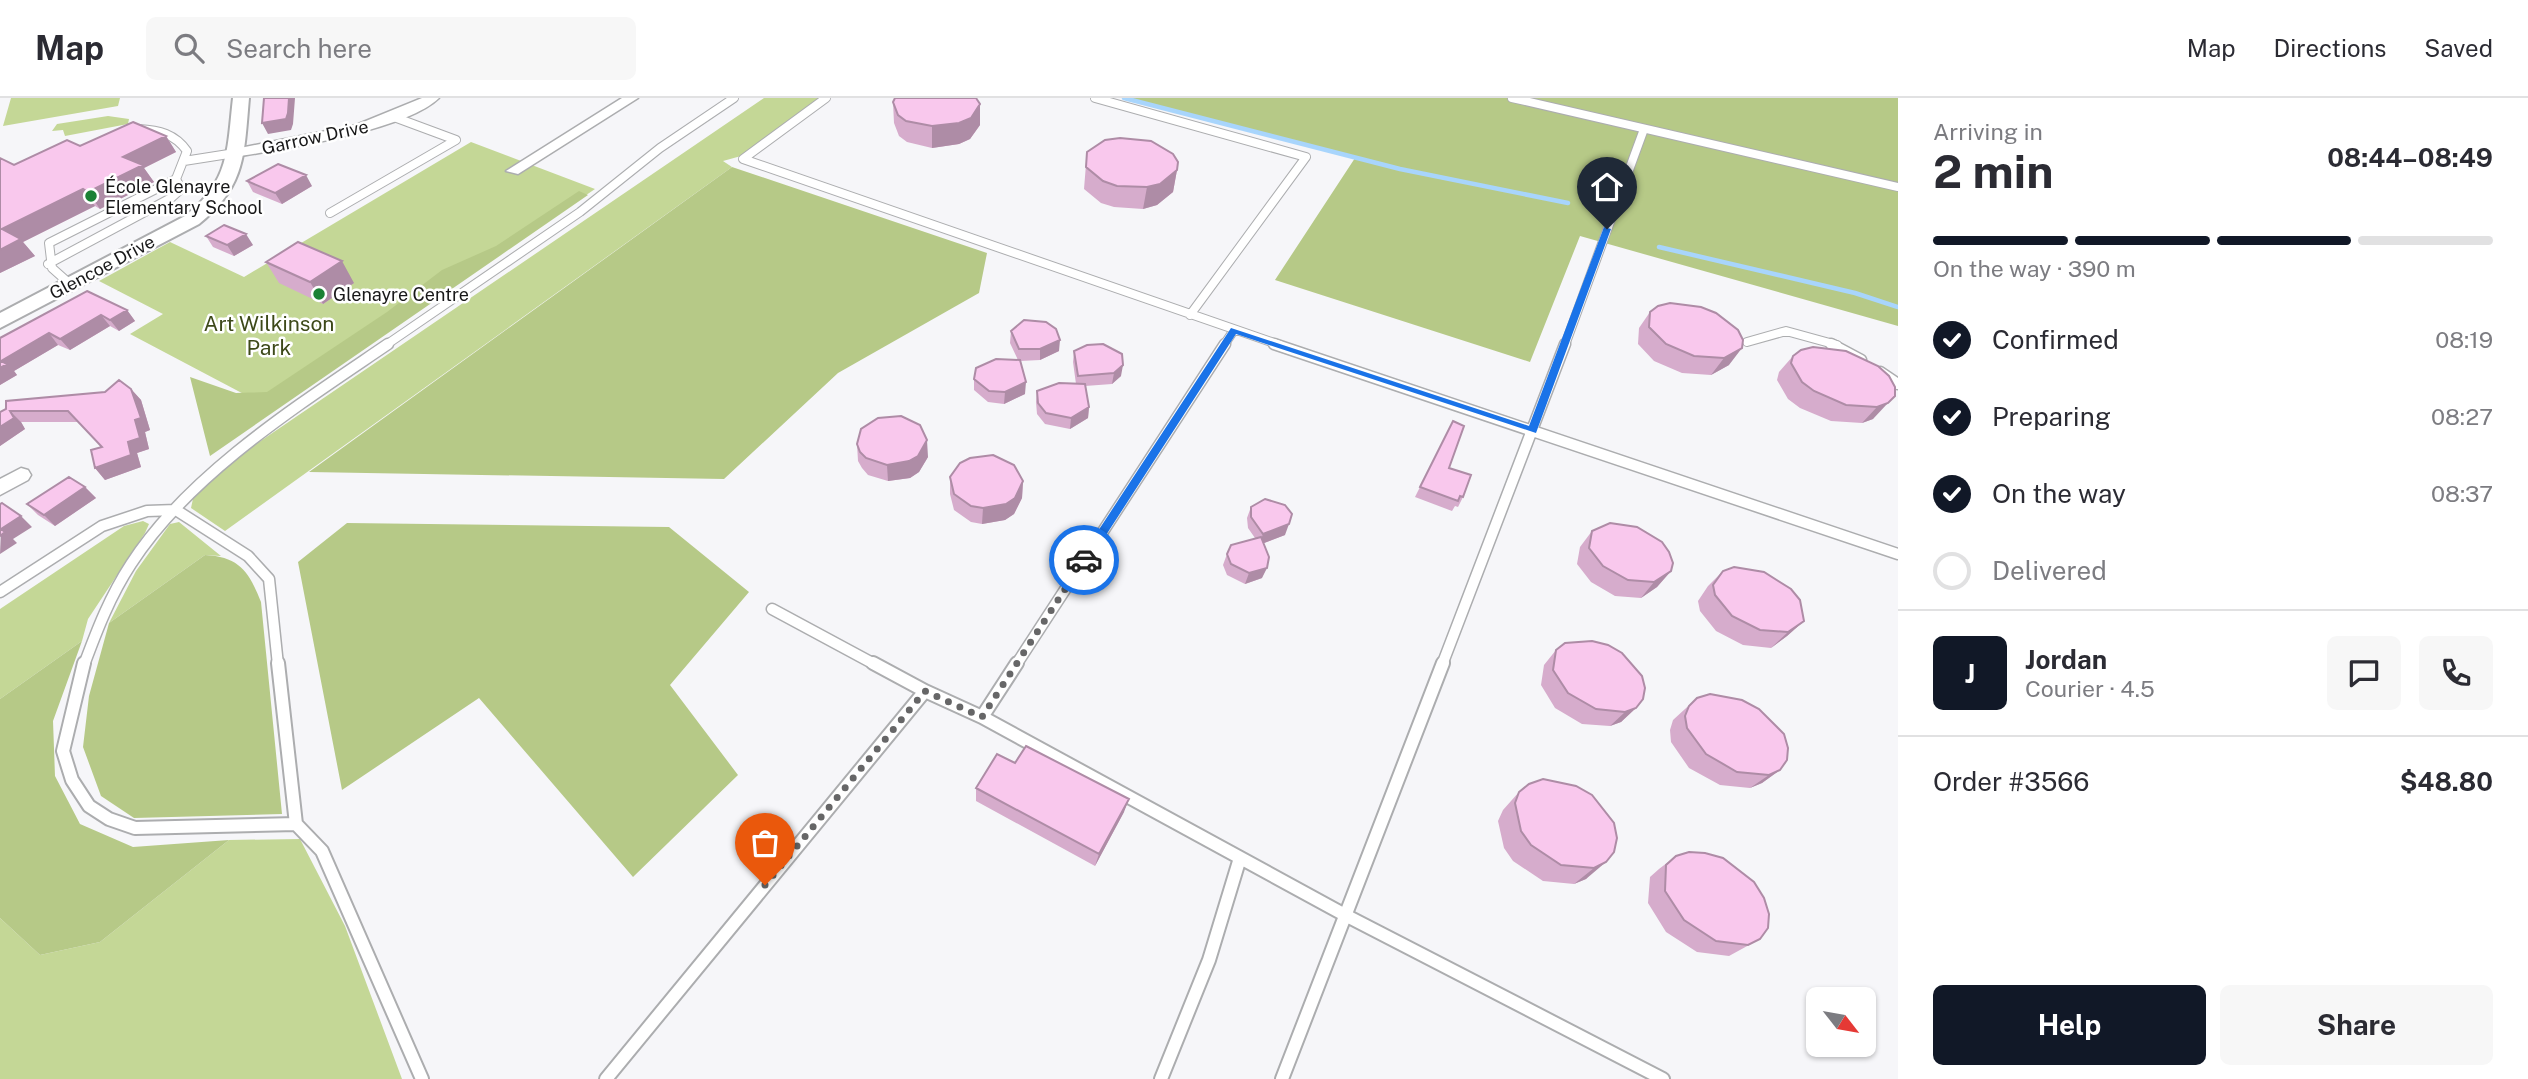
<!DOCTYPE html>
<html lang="en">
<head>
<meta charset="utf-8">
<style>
	:root { --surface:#fff; --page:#f7f7f7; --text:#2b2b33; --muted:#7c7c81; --line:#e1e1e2; --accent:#111827 }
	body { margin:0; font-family:"Public Sans",sans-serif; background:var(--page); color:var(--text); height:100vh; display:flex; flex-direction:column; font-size:26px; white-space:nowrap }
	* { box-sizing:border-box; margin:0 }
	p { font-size:23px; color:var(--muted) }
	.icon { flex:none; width:38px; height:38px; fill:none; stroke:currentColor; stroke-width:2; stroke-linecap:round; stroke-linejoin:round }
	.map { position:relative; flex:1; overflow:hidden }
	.side { display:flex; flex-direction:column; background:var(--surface); width:630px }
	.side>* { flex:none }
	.needle { width:46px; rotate:121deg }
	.fabs { position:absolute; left:1806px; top:889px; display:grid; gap:14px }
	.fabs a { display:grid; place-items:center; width:70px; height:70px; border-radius:10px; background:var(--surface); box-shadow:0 2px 5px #0004; font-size:35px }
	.pin { position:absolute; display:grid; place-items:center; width:60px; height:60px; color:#fff; margin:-72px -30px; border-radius:50% 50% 50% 0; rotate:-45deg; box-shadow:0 0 7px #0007 }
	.pin .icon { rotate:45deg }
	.courier { position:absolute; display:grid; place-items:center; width:70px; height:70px; margin:-35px; border:5px solid #1a73e8; border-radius:50%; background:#fff; color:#222; box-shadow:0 2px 9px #0007 }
	.overview em { font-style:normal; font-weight:700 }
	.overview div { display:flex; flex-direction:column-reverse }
	.overview { display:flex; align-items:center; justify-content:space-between; height:119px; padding:0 35px }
	h1 { font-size:46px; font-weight:700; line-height:52px }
	.bar { display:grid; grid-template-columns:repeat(4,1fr); gap:10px 7px; align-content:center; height:84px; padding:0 35px }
	.bar i { height:9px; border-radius:5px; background:var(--line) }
	.bar .active { background:var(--accent) }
	.bar p { grid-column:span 4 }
	.line { display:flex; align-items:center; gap:18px; padding:0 35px; border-top:2px solid var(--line) }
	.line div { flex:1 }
	.round { display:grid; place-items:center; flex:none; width:74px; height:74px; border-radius:10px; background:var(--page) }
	ol { padding:0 35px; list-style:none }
	li { display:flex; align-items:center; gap:21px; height:77px }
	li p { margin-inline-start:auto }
	li .icon { padding:7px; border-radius:50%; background:var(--accent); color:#fff; stroke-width:4 }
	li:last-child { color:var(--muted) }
	li i { width:38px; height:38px; border:4px solid var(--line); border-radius:50% }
	.button { display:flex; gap:14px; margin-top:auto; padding:14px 35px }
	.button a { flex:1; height:80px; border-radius:10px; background:var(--accent); color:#fff; font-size:28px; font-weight:700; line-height:80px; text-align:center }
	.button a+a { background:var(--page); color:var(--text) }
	header { display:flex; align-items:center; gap:42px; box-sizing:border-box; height:98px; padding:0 35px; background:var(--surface); border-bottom:2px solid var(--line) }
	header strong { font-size:33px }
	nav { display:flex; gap:38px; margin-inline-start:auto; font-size:24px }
	.search { width:490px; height:63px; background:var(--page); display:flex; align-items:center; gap:18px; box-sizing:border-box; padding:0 24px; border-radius:10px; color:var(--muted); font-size:26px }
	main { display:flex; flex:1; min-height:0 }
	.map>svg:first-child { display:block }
	.green { fill:#c4d796 }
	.forest { fill:#b6c987 }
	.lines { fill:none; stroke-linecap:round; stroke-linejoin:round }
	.stream { stroke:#a8d5fc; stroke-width:4.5 }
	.service-far2-casing { stroke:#acadaf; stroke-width:10 }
	.service-far1-casing { stroke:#acadaf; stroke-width:13 }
	.service-casing { stroke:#acadaf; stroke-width:16 }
	.minor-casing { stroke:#acadaf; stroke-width:3 }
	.tertiary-casing { stroke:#acadaf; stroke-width:4 }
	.service-far2 { stroke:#fff; stroke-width:8 }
	.service-far1 { stroke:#fff; stroke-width:10 }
	.service { stroke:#fff; stroke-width:12 }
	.minor { fill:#fff; fill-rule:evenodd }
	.tertiary { fill:#fff; fill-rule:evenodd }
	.wall { fill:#d6accc }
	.shaded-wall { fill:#ae8ca6 }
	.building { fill:#f9c8ed; stroke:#ae8ca6; stroke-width:2 }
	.route { fill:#1a73e8 }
	.done { stroke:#666667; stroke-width:7; stroke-dasharray:0 12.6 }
	.poi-dot { fill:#1b8135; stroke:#fff; stroke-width:2.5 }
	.labels { text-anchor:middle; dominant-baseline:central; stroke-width:5; stroke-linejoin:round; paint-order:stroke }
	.far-street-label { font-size:18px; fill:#181819; stroke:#fff }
	.far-poi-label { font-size:18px; fill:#181819; stroke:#fff; text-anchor:start }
	.park-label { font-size:21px; fill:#3d4919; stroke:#fff }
</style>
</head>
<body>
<header>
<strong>Map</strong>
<div class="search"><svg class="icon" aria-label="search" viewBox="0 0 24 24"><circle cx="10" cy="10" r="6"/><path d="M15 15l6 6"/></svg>Search here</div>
<nav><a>Map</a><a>Directions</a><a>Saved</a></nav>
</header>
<main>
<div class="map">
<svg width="1898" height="981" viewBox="0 0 1898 981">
	<rect width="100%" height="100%" fill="#f6f6f9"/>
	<path class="green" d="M11 0H120L118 8 3 28Z
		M764 0H821L741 58 723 63 732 69 225 433 191 410 194 396 227 366Z
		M108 18 129 21 128 26 65 38 63 32 52 33 57 26Z
		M471 44 595 91 272 311 130 236 163 216 99 183 170 144 244 179Z
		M143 423 149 426 145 435 88 521 82 543 0 601V511L124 428Z
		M179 424 221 458 205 457 109 525 136 473 170 426Z
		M300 741 345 828 402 981H0V820L40 857 100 844 229 742Z"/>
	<path class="forest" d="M1130 0H1898V228L1580 138 1530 264 1275 182 1355 60Z
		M732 69 987 155 979 195 838 275 724 381 309 374Z
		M579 93 588 97 210 358 190 279 236 295 267 294 387 214 442 172 496 148Z
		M347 425 669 429 749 494 670 587 738 677 633 779 479 600 342 692 298 464Z
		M205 457C240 459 249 474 261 504L282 716 134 720 101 698 83 649 89 598 109 525Z
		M82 543 53 623 55 678 80 726 133 749 229 742 100 844 40 857 0 820V601Z"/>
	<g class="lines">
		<path class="stream" d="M1124 0 1400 71 1568 105
			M1659 149 1855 195 1898 209"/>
		<defs>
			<path id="service-far2" d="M826 0 743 61 1280 247
				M1095 0 1306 59 1190 217
				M1512 0 1898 89
				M184 63 235 55
				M330 115 456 42 394 19
				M48 166 171 100 181 91 176 81
				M70 186 52 170 49 145 176 81 187 53C175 36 159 32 139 31
				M1747 244 1786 233 1837 247
				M386 247 580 114 660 50 734 0
				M1224 247 1234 232
				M1565 247 1644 31"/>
			<path id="service-far1" d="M1274 246 1898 456
				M1831 246 1861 262
				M1880 274 1898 286
				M0 494 102 428 147 413 176 412 248 458 269 481 278 567
				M772 511 876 567
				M84 567C97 532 110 498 131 466 189 376 300 306 388 246
				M1016 567 1225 246
				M1442 567 1565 246"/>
			<path id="service" d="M84 565 63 653 72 682 89 708 109 721 135 730 296 726 322 753 422 981
				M278 565 296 726
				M873 565 925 593
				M1017 565 982 619 1345 817 1663 981
				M606 981 925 593 982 619
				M1161 981 1209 862 1240 760
				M1282 981 1443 565"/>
			<path id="minor" d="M422 0H439C405 33 283 51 235 59L228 55 235 51 356 27Z
				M622 0H638L518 76 506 73Z
				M21 370 28 372 31 377 28 382 0 397V381Z"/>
			<path id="tertiary" d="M233 0H249C244 56 246 88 199 126L0 230V215L185 118C230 83 227 52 233 0Z"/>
		</defs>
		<use href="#service-far2" class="service-far2-casing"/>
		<use href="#service-far1" class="service-far1-casing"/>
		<use href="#service" class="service-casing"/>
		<use href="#minor" class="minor-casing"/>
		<use href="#tertiary" class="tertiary-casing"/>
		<use href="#service-far2" class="service-far2"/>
		<use href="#service-far1" class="service-far1"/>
		<use href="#service" class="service"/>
		<use href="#minor" class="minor"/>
		<use href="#tertiary" class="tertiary"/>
	</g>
	<path class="wall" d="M893 4 980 6V27L970 41 959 46 932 50 907 44 899 38 894 25Z
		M166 38 176 54 144 70 154 84 100 111 95 108 23 144 35 158 0 175V60L14 67Z
		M1087 54 1177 72 1173 94 1157 107 1143 111 1114 109 1101 105 1084 91Z
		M247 83 312 88 282 106 253 94Z
		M206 138 253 147 234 158 213 149Z
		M266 164 354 185 323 206 279 185Z
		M1701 209 1729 267 1711 277 1682 275 1654 263 1638 246 1639 230 1650 214Z
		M127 212 135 223 119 233 110 228 70 252 58 247 14 273 17 277 0 287V240Z
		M1011 233 1059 253 1040 262 1020 263 1025 296 1004 306 988 304 974 292V281L1018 262 1010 245Z
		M1074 253 1121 278 1112 286 1085 288 1089 309 1088 320 1070 331 1045 326 1037 316 1036 304 1037 293 1076 286 1073 264Z
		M1793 258 1889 278 1873 321 1862 325 1831 323 1800 310 1788 301 1777 282 1779 274Z
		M131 291 141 302 150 332 145 334 149 351 137 355 141 369 105 382 95 370 102 349 78 324H21L25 331 0 348V314Z
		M1453 323 1449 370 1463 399 1458 409 1455 408 1452 413 1415 399Z
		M857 346 928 359 919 374 910 380 888 383 868 377 862 370 858 363Z
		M950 379 1023 383 1022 400 1014 416 1005 422 982 426 971 424 954 412 950 396Z
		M85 389 96 400 55 428 38 417 27 406Z
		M1251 409 1285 437 1264 445 1262 480 1245 486 1227 477 1223 467 1227 456 1255 440 1248 430 1247 420Z
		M1592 433 1671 473 1657 489 1641 500 1615 498 1591 484 1577 466 1580 449Z
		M1723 473 1804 523 1787 538 1771 550 1743 547 1716 533 1700 513 1698 503 1708 488Z
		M1556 552 1636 610 1621 624 1610 628 1582 626 1555 610 1541 587 1544 567Z
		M1697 600 1780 672 1762 685 1750 690 1720 687 1689 670 1671 644 1670 632 1673 622Z
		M976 690 1124 714 1095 768 976 703Z
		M1519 694 1617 740 1586 781 1574 786 1543 783 1513 763 1504 750 1498 723 1503 712Z
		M1676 758 1760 841 1729 858 1697 854 1666 834 1648 805 1650 779 1659 771Z"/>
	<path class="shaded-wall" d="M289 0H295L293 26 291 32 268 36 262 25Z
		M980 6V27L970 41 959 46 932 50V28Z
		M166 38 176 54 144 70 154 84 100 111 88 94 123 59Z
		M1177 72 1173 94 1157 107 1143 111 1147 89Z
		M306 77 312 88 282 106 275 95Z
		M83 91 95 108 23 144 35 158 0 175V152L2 131Z
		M246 136 253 147 234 158 227 147Z
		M342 163 354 185 323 206 310 184Z
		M127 212 135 223 119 233 110 222Z
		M101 217 110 228 70 252 60 241Z
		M49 235 58 247 14 273 17 277 0 287V270L1 263Z
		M1060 242 1059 253 1040 262V251Z
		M1742 250 1729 267 1711 277 1724 260Z
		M1123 267 1121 278 1112 286 1114 275Z
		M1026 284 1025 296 1004 306 1005 294Z
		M131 291 141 302 150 332 145 334 149 351 137 355 141 369 105 382 95 370 128 344 135 322Z
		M1888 305 1873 321 1862 325 1877 309Z
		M1089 309 1088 320 1070 331 1071 320Z
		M10 313 21 324 25 331 0 348V329Z
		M927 342 928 359 919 374 910 380 888 383 887 367Z
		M1023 383 1022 400 1014 416 1005 422 982 426 983 410Z
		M85 389 96 400 55 428 44 417Z
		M21 418 32 429 13 441 17 445 0 456 1 431Z
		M1289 426 1285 437 1259 447 1263 436Z
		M1267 470 1262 480 1245 486 1249 475Z
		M1671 473 1657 489 1641 500 1654 484Z
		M1804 523 1787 538 1771 550 1788 534Z
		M1636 610 1621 624 1610 628 1625 614Z
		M1780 672 1762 685 1750 690 1769 677Z
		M1129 701 1124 714 1095 768 1099 756Z
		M1606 764 1586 781 1574 786 1594 770Z"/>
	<path class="building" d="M264 0H289L288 15 286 21 262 25Z
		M895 0H976L980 6 971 20 959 25 932 28 906 23 898 17 893 4Z
		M133 24 166 38 123 59 143 67 88 94 83 91 2 131 21 141 0 152V60L14 67 67 42 80 48Z
		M1120 40 1151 43 1173 56 1178 64 1177 72 1160 86 1147 89 1117 88 1103 83 1086 69 1087 54 1105 42Z
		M278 66 306 77 275 95 247 83Z
		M224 127 246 136 227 147 206 138Z
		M298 144 342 163 310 184 266 164Z
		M87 193 127 212 110 222 101 217 60 241 49 235 1 263 7 266 0 270V240Z
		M1670 205 1701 209 1716 215 1738 232 1743 242 1742 250 1724 260 1694 258 1666 246 1649 229 1650 214 1658 208Z
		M1024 222 1046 224 1056 231 1060 242 1040 251H1019L1011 233Z
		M1103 246 1122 256 1123 267 1114 275 1078 278 1074 253 1087 247Z
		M1813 249 1846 253 1878 268 1889 278 1895 289V298L1888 305 1877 309 1846 307 1814 293 1802 284 1791 265 1793 258 1801 252Z
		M996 261 1020 262 1026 284 1005 294 989 293 974 281 976 270Z
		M119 282 131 291 141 320 135 322 140 340 128 344 131 357 95 370 91 352 102 349 68 313H10L14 320 0 329V314L6 311V303L105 294Z
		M1059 285 1085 286 1089 309 1071 320 1046 315 1038 305 1037 293Z
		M901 318 920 327 927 342 918 358 909 363 887 367 866 360 860 354 857 346 861 331 878 320Z
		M1453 323 1464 328 1449 370 1471 377 1463 399 1460 398 1458 403 1420 389Z
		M993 357 1014 367 1023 383 1015 400 1006 406 983 410 971 408 954 396 950 379 960 365 970 360Z
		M69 379 85 389 44 417 27 406Z
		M1265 401 1285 407 1292 416 1289 426 1263 436 1251 419V409Z
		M2 405 21 418 1 431 5 434 0 438V406Z
		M1610 425 1637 429 1662 444 1669 454 1673 465 1671 473 1654 484 1628 482 1603 468 1589 450 1592 433Z
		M1261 439 1269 459 1267 470 1249 475 1231 466 1227 456 1231 447Z
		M1734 469 1764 474 1791 491 1800 502 1804 523 1788 534 1760 532 1732 518 1715 497 1713 487 1723 473Z
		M1592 543 1608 547 1622 555 1642 578 1645 590 1643 601 1636 610 1625 614 1596 611 1568 595 1553 572 1556 552 1565 545Z
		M1710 596 1742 602 1759 611 1784 636 1788 650 1787 662 1780 672 1769 677 1737 674 1706 656 1687 630 1685 618 1689 608 1697 600Z
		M1026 648 1129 701 1099 756 976 690 997 656 1015 665Z
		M1543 681 1576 688 1592 697 1614 725 1617 740 1614 754 1606 764 1594 770 1561 767 1531 747 1521 733 1515 705 1519 694 1529 686Z
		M1689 754 1705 755 1723 760 1754 784 1764 800 1769 816 1768 830 1760 841 1748 847 1716 843 1684 822 1665 793 1666 767 1676 758Z"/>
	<path class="route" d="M1604 129 1611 131 1536 335 1236 236 1088 465H1081V459L1231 230 1529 328Z"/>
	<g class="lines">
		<path class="done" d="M765 787 925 593 982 619 1084 462"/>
	</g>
	<g class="poi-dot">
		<circle cx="91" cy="98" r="7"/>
		<circle cx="319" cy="196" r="7"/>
	</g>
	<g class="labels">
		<g class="far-street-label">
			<text transform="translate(315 39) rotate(-12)">Garrow Drive</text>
			<text transform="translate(102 169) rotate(-28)">Glencoe Drive</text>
		</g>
		<g class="far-poi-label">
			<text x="105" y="88">École Glenayre<tspan x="105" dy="21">Elementary School</tspan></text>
			<text x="333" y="196">Glenayre Centre</text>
		</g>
		<g class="park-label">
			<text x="269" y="225">Art Wilkinson<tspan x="269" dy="24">Park</tspan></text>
		</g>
	</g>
</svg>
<div class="fabs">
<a><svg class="needle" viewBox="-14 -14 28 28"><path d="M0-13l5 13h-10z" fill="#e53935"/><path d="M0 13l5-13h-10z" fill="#7c7c81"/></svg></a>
</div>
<div class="pin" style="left:765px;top:787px;background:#ea580c"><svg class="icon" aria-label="bag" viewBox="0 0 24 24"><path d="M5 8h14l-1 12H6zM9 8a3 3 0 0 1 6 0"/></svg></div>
<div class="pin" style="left:1607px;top:131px;background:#1f2937"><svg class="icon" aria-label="home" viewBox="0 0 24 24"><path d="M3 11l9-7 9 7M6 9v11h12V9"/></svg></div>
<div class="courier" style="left:1084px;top:462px"><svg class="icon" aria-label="car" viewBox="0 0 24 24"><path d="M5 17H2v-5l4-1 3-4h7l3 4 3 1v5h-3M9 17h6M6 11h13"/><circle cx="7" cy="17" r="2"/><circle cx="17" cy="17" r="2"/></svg></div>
</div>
<section class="side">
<div class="overview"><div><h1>2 min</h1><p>Arriving in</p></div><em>08:44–08:49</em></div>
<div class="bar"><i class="active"></i><i class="active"></i><i class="active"></i><i></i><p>On the way · 390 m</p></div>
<ol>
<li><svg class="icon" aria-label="check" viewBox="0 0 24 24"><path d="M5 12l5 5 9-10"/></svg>Confirmed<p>08:19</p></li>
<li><svg class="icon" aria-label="check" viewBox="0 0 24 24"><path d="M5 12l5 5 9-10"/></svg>Preparing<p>08:27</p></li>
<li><svg class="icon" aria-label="check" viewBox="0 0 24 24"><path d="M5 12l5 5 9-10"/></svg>On the way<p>08:37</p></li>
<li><i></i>Delivered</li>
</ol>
<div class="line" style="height:126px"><b class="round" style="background:var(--accent);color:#fff">J</b><div><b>Jordan</b><p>Courier · 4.5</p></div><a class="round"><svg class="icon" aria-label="chat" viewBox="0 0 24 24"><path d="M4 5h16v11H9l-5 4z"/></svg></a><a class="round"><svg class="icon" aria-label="phone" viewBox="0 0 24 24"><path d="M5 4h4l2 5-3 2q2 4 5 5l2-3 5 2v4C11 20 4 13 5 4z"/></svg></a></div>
<div class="line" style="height:91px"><div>Order #3566</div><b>$48.80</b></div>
<div class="button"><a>Help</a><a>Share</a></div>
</section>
</main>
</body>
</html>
